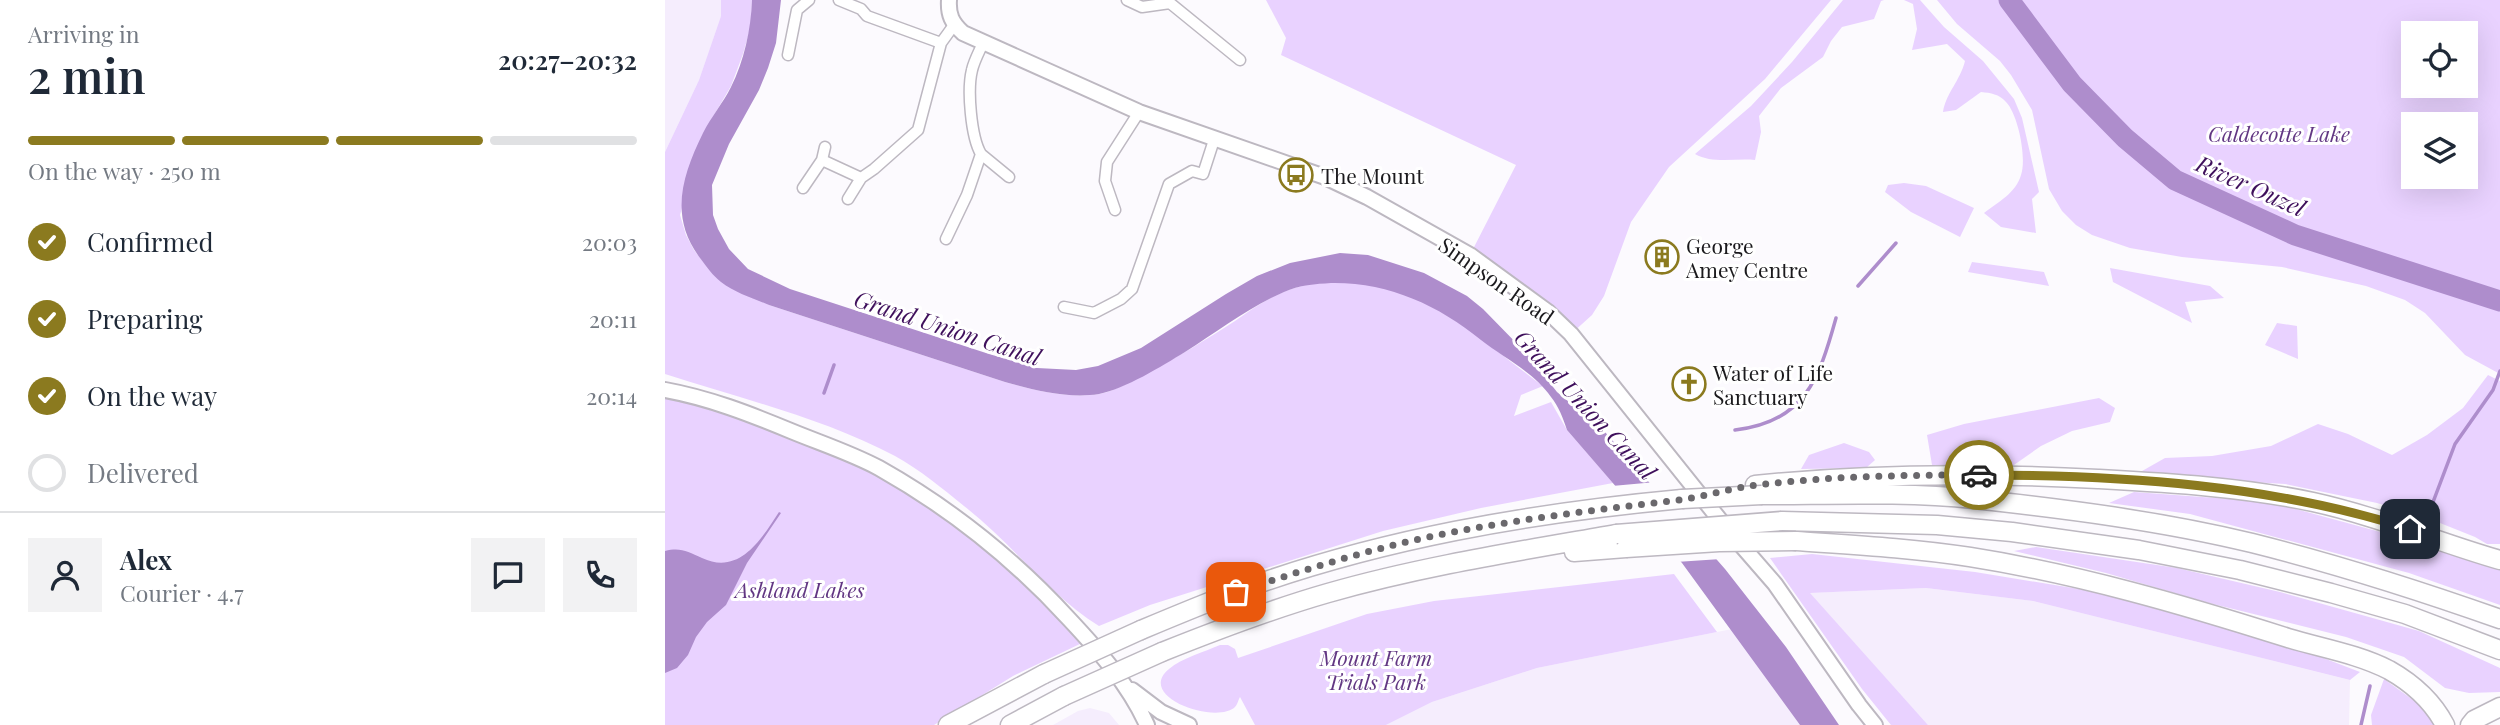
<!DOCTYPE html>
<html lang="en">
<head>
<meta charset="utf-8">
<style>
	:root { --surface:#fff; --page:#f2f2f3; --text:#1f2937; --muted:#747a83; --line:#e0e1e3; --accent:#8b7a1f }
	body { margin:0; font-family:"Playfair Display",serif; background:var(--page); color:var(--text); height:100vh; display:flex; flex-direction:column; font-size:26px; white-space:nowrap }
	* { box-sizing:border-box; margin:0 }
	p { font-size:23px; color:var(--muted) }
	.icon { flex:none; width:38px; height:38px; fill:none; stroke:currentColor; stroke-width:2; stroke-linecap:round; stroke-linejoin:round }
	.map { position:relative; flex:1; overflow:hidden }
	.details { display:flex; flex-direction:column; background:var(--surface); width:665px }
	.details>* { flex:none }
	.fabs { position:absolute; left:1736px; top:21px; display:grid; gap:14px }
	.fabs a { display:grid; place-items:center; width:77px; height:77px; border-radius:0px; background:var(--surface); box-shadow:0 7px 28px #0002; font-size:35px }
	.pin { position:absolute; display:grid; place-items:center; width:60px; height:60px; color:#fff; margin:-30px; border-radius:14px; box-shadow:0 4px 10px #0006 }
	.courier { position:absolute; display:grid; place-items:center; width:70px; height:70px; margin:-35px; border:5px solid #8b7a1f; border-radius:50%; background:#fff; color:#222; box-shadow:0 2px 9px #0007 }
	.head em { font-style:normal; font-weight:600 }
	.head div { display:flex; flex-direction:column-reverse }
	.head { display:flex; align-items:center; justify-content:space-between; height:119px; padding:0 28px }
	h1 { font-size:46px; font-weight:600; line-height:52px }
	.bar { display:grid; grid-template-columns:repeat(4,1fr); gap:10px 7px; align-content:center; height:84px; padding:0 28px }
	.bar i { height:9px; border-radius:5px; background:var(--line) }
	.bar .current { background:var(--accent) }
	.bar p { grid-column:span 4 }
	.line { display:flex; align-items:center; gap:18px; padding:0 28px; border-top:2px solid var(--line) }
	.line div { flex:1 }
	.round { display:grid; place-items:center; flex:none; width:74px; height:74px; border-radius:0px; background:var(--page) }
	ol { padding:0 28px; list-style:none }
	li { display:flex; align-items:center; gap:21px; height:77px }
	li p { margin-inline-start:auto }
	li .icon { padding:7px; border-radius:50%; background:var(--accent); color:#fff; stroke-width:4 }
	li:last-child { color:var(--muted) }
	li i { width:38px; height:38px; border:4px solid var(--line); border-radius:50% }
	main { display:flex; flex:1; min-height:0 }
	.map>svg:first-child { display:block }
	.built { fill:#f5edfd }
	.green { fill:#e9d2ff; fill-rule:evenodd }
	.water { fill:#ae8dcc }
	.pier { fill:#fcfafe }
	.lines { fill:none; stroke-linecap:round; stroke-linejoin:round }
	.stream { stroke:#ae8dcc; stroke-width:3.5 }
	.river { stroke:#ae8dcc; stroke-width:21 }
	.street-casing { stroke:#bdb8c1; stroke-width:13 }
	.secondary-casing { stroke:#bdb8c1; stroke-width:18 }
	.highway-casing { stroke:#bdb8c1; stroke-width:21 }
	.street { stroke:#fff; stroke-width:10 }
	.secondary { stroke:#fff; stroke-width:14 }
	.highway { stroke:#fff; stroke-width:18 }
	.highway-bridge-casing { stroke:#bdb8c1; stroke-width:21; stroke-linecap:butt }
	.highway-bridge { stroke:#fff; stroke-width:18 }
	.done { stroke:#6a686c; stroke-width:7; stroke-dasharray:0 12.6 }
	.route { stroke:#8b7a1f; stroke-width:9 }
	.labels { text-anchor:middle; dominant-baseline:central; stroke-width:6; stroke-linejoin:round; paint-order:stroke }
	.park-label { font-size:21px; font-style:italic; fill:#623783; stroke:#fff }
	.poi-label { font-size:21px; fill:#1b1a1d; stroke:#fff; text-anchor:start }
	.street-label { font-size:21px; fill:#1b1a1d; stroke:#fff }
	.water-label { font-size:23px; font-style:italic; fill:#3f105c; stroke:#fff }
</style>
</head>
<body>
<main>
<section class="details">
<div class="head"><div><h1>2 min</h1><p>Arriving in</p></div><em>20:27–20:32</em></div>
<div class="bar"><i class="current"></i><i class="current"></i><i class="current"></i><i></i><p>On the way · 250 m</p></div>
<ol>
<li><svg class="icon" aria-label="check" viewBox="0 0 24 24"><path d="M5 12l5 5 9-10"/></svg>Confirmed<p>20:03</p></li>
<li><svg class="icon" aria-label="check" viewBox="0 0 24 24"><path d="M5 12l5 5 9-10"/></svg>Preparing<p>20:11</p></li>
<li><svg class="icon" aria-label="check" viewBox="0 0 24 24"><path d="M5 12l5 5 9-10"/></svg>On the way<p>20:14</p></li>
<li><i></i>Delivered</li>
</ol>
<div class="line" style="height:126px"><a class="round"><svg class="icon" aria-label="person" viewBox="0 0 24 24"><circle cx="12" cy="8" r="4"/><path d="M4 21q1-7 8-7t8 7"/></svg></a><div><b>Alex</b><p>Courier · 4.7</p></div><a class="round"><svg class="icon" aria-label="chat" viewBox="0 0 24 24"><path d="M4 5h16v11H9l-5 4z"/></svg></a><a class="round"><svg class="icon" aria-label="phone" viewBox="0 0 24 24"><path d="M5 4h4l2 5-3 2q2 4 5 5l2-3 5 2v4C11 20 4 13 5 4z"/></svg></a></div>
</section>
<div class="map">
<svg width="1835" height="725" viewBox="0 0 1835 725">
	<rect width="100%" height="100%" fill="#fcfafe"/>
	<path class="built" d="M0 0H56V16L34 80 0 152Z
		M1261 588 1368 601 1685 680 1684 725H1263L1144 593Z
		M1067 629 1135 725H721L767 702 872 668Z
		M425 708 444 713 454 725H388L413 711Z"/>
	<path class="green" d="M56 0H87L86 26 78 54 66 86 38 134 15 215 21 235 29 250 44 269 104 305 340 382C369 390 403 399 434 394 451 391 468 380 483 372 513 357 542 339 570 321 586 310 602 298 621 291 648 280 687 280 715 287 778 301 827 349 878 386L856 395 849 416 886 402 902 430 948 483 816 508 718 531 485 605 434 626C383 594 347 543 299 506 278 489 254 469 230 456 158 418 77 399 0 374V152L34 80 56 16Z
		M601 0H1166L1100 79 1004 167 966 222 939 296 927 315 906 334 805 255 851 165 616 55 621 38Z
		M1178 0H1219L1216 1 1209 19 1177 27 1166 41 1158 57 1116 88 1094 116 1096 132 1090 160C1071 158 1047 164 1030 154L1086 106 1127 62Z
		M1239 0H1255L1279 27 1318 61 1349 99 1357 118 1374 192 1367 199 1371 233 1336 227 1319 213C1333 202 1351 193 1356 175 1362 158 1353 114 1341 102 1334 94 1326 93 1316 92L1291 110 1278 112C1281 93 1295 81 1300 61L1282 44 1247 50 1252 29 1248 4Z
		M1272 0H1835V374L1800 355 1760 313 1740 300 1701 286 1617 267 1517 257 1465 248 1427 235 1411 225 1397 211 1384 189 1367 110 1346 75 1335 61 1292 24ZM1801 33V86H1748V33ZM1801 124V177H1748V124Z
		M1239 183 1261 186 1309 208 1295 237 1246 212 1220 192 1223 185Z
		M1307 262 1379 272 1384 286 1303 272Z
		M1445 268 1545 286 1559 298 1520 302 1527 323 1448 282Z
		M1612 323 1632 326 1633 359 1600 345Z
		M1823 375 1835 381V544H1822L1810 537 1770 521 1712 503 1620 484 1470 475 1500 458 1547 456 1606 446 1653 424 1683 434 1727 455 1762 435 1798 408Z
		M0 397 84 419 176 456 253 499 332 558 417 643 348 676 269 725H0Z
		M1434 398 1450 408 1445 422 1407 431 1376 446 1346 467 1267 465 1262 435 1299 424Z
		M1179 443 1204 452 1210 460 1201 468 1136 469 1144 455Z
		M1469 492 1605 502 1778 549 1835 569V605L1744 573 1525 514 1444 503Z
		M1371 547 1512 568 1615 592 1754 631 1835 668V692L1804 693 1780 688 1739 657 1681 637 1544 603 1441 573 1349 551Z
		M1147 554 1310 572 1426 591 1582 634 1648 654 1695 672 1685 680 1368 601 1261 588 1145 593 1263 725H1226L1197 689 1105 558Z
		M1009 574 1052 632 872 668 767 702 721 725H590L575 697C573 700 573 704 570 707 551 725 470 697 504 669 517 658 539 652 555 645H563L570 649 573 658 702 614 769 601Z
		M1719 679 1755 705 1769 725H1707L1706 715Z"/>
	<path class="water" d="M87 0H116L111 43 103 68 94 90 64 144 47 185 48 215 53 229 64 249 83 269 125 289 324 354 372 368 411 370 433 366 476 348 561 294 592 276 625 263 675 253 703 255 759 273 802 296 818 309 862 354 892 392 940 432 1060 569 1121 647 1174 725H1135L1017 563 902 430C898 418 894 407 886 397 870 373 839 358 816 340 773 305 723 282 666 283 651 284 634 285 619 292 584 307 552 332 520 352 497 366 460 389 434 394 403 399 369 390 340 382L104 305C88 298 70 293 56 282 48 276 41 266 35 258 4 217 17 176 38 133 46 117 58 103 66 87 79 61 86 29 87 0Z
		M114 512 116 513 82 563 61 605 42 622 31 637 23 655 12 668 0 673V551C16 547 23 552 37 558 75 576 97 538 114 512Z"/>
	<path class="pier" d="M991 482 1056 559 1011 562 947 486Z"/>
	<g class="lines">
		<path class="stream" d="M1193 286 1231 243
			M159 393 169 365
			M1070 430C1140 422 1154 379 1171 318
			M1765 510 1790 444 1828 390 1835 371
			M1696 725 1705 686"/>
		<path class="river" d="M1344 0 1407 84 1460 138 1510 180 1630 235 1835 301"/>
		<defs>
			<path id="street" d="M174 0 196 9 202 16 276 43
				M462 0 477 7 505 3 575 60
				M123 55 132 10 144 0
				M316 154 344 177
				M157 160 196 178 209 169 253 130 276 43 289 25
				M138 188 157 160 160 147
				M183 199 196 178
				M450 210 440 181 442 162 474 112
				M281 239 302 195 316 154C306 137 302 90 307 70 309 61 314 52 318 43
				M399 307 429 313 456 299 467 289 504 184 527 171 538 174 549 140"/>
			<path id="secondary" d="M284 0C283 15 287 23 298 33L474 112 660 177 702 197 805 255 883 312 906 334 1063 530 1110 584 1194 705 1210 725
				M0 390C44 398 85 414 126 431 155 443 186 453 214 468 285 508 349 559 404 619 434 651 464 685 482 725
				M467 690 496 712 524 725"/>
			<path id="highway" d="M1090 485C1204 473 1318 473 1433 479 1505 483 1578 487 1648 502 1712 516 1772 542 1835 560
				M1097 495C1167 495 1239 492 1309 499 1401 509 1496 521 1587 543 1671 564 1753 590 1835 619
				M1117 521 1272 525 1347 532 1474 550 1575 570 1666 593 1740 614 1835 650
				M1131 541C1189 545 1247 548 1305 557 1413 574 1519 605 1623 638 1656 648 1693 654 1724 670 1747 683 1768 702 1780 725
				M909 552 961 548
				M476 630C507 617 538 604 570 592 713 539 866 513 1017 499
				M497 652C552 630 607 609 663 593 757 566 855 551 951 534
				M283 725 379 674
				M345 725 399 696
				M1805 725 1809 720 1835 707"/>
		</defs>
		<use href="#street" class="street-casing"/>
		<use href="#secondary" class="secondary-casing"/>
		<use href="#highway" class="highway-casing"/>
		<use href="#street" class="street"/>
		<use href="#secondary" class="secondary"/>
		<use href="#highway" class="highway"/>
		<defs>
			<path id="highway-bridge" d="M1017 499 1097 495
				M951 534 1117 521
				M961 548 1054 542 1131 541
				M379 674 476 630
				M399 696 497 652"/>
		</defs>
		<use href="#highway-bridge" class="highway-bridge-casing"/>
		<use href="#highway-bridge" class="highway-bridge"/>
	</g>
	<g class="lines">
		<path class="done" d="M571 592C633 572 695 552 759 538 844 520 929 510 1015 500 1041 496 1067 488 1093 485 1166 476 1240 475 1314 475"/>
		<path class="route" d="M1314 475C1458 475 1608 485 1745 529"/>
	</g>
	<defs>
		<symbol id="bus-ring" viewBox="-11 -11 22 22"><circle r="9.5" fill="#fff" stroke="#8b7a1f" stroke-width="1.5"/><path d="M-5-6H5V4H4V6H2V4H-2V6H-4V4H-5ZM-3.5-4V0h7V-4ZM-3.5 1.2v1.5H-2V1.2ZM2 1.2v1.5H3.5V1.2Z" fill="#8b7a1f"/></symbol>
		<symbol id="building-ring" viewBox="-11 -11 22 22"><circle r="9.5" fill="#fff" stroke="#8b7a1f" stroke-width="1.5"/><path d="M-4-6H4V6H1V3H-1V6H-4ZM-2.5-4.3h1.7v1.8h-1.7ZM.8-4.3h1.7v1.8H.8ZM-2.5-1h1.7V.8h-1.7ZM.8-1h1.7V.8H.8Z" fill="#8b7a1f"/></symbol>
		<symbol id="church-ring" viewBox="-11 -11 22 22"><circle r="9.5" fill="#fff" stroke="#8b7a1f" stroke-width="1.5"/><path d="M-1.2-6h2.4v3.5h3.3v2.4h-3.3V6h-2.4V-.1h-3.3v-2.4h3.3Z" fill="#8b7a1f"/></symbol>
	</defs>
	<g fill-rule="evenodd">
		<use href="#bus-ring" x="612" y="156" width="38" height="38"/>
		<use href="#building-ring" x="978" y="238" width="38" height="38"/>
		<use href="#church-ring" x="1005" y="365" width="38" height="38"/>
	</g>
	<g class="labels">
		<g class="park-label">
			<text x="1614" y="133">Caldecotte Lake</text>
			<text x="135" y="589">Ashland Lakes</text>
			<text x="711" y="657">Mount Farm<tspan x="711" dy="24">Trials Park</tspan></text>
		</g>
		<g class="poi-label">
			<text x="656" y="175">The Mount</text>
			<text x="1021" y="245">George<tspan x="1021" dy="24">Amey Centre</tspan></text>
			<text x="1048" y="372">Water of Life<tspan x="1048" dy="24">Sanctuary</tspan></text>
		</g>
		<g class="street-label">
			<text transform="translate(832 280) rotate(35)">Simpson Road</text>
		</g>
		<g class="water-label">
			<text transform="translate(1586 185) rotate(24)">River Ouzel</text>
			<text transform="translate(283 327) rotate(18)">Grand Union Canal</text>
			<text transform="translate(921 404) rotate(47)">Grand Union Canal</text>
		</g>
	</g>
</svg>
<div class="fabs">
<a><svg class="icon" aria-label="locate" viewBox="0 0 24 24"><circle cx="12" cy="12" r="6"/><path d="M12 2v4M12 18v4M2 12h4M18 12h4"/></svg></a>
<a><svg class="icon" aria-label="layers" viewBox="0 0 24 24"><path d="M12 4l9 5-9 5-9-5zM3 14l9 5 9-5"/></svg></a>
</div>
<div class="pin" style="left:571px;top:592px;background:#ea580c"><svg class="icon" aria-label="bag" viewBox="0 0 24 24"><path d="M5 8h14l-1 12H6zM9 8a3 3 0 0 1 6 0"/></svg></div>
<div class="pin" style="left:1745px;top:529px;background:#1f2937"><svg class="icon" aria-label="home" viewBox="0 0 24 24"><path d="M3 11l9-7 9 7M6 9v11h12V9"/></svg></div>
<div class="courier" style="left:1314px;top:475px"><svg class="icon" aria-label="car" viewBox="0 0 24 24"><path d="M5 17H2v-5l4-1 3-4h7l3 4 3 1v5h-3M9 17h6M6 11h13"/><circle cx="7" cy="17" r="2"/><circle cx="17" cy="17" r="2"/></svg></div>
</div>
</main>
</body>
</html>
